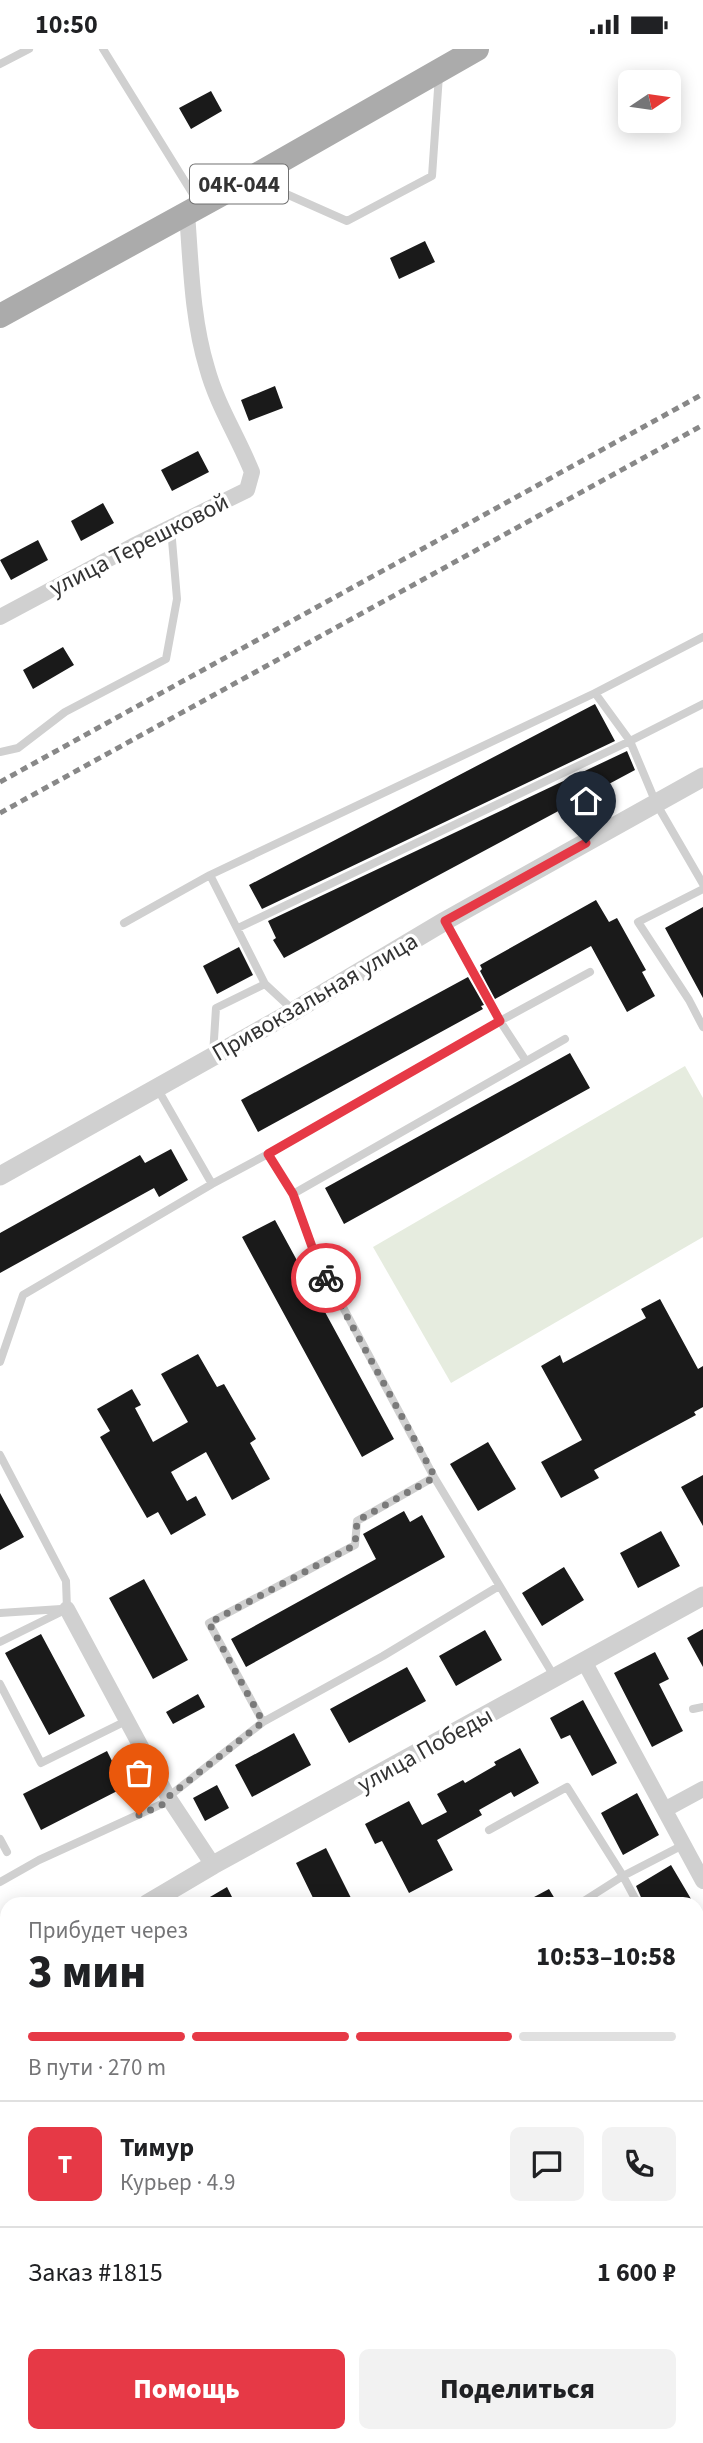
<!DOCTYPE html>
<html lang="ru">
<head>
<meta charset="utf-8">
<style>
	:root { --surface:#fff; --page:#f2f2f2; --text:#202124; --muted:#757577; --line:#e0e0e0; --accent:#e63946 }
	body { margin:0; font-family:"Source Sans 3",sans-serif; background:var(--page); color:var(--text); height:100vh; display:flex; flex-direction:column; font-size:26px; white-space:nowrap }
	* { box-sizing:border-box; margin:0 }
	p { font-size:23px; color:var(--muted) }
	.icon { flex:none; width:38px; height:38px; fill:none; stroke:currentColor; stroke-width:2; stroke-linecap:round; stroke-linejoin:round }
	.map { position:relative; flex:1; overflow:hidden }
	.drawer { position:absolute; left:0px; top:1848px; width:704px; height:546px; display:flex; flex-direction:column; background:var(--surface); border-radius:21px 21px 0 0; box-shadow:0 4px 18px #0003 }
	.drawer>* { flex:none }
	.needle { width:46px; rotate:77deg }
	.tools { position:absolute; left:618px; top:21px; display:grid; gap:14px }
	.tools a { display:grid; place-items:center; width:63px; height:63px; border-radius:10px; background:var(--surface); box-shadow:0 4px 18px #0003; font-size:35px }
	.pin { position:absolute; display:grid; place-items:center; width:60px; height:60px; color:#fff; margin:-72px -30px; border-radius:50% 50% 50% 0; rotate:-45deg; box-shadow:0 0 7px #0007 }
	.pin .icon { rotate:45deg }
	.courier { position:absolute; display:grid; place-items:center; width:70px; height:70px; margin:-35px; border:5px solid #e63946; border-radius:50%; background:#fff; color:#222; box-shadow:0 2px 9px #0007 }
	.overview em { font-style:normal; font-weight:800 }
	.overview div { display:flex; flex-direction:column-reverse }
	.overview { display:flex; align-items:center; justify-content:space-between; height:119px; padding:0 28px }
	h1 { font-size:46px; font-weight:800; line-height:52px }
	.bar { display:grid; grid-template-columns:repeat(4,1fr); gap:10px 7px; align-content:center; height:84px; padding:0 28px }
	.bar i { height:9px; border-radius:5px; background:var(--line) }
	.bar .current { background:var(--accent) }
	.bar p { grid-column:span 4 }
	.line { display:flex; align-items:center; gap:18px; padding:0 28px; border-top:2px solid var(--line) }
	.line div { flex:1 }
	.round { display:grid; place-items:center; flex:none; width:74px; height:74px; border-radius:10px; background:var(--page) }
	.button { display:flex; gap:14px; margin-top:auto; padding:14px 28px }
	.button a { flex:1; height:80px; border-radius:10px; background:var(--accent); color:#fff; font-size:28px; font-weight:800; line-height:80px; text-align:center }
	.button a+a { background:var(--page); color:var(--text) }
	.status { display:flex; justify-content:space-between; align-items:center; height:49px; padding:0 35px; background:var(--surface); direction:ltr }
	.status svg { height:19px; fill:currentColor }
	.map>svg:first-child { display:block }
	.garden { fill:#e6ecdf }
	.building { fill:#1a1a1a }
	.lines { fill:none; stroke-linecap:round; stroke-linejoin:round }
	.path { stroke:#cdcdcd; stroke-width:2.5; stroke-dasharray:3.5 3.5; stroke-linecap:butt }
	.service { stroke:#d0d0d0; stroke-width:8 }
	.minor { stroke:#d0d0d0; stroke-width:16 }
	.tertiary { stroke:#d0d0d0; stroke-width:19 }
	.primary { stroke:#ababab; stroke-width:24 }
	.rail { stroke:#888; stroke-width:5; stroke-dasharray:7 5; stroke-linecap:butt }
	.done { stroke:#7a7a7a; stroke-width:7; stroke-dasharray:0 12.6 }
	.route { stroke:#e63946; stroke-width:9 }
	.labels { text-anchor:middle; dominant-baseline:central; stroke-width:7; stroke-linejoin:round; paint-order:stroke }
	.shield { fill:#fff; stroke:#707070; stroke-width:2 }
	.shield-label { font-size:23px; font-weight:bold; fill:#333 }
	.street-label { font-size:24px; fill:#333; stroke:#fff }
</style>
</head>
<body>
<div class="status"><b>10:50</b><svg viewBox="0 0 49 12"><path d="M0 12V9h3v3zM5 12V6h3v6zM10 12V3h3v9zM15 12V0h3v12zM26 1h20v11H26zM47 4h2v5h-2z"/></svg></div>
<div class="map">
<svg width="703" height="2394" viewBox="0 0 703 2394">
	<rect width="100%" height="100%" fill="#fff"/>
	<path class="garden" d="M685 1017 703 1049V1188L451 1334 373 1198Z"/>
	<path class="building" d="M211 42 222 62 191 80 179 59Z
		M425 192 435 213 399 230 390 209Z
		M275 337 283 359 249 372 241 351Z
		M198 402 209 423 172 442 161 421Z
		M103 454 114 474 81 492 71 472Z
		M38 491 48 511 11 531 0 511Z
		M63 598 74 616 33 640 23 621Z
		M595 655 615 692 262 860 249 836Z
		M627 702 635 721 284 909 273 891 276 889 268 872Z
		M596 851 609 873 617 869 646 921 642 923 655 947 627 963 591 897 495 950 480 922 482 920 480 916Z
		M703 858V949L665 879Z
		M239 898 253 926 217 945 203 917Z
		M468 928 484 956 481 957 483 960 258 1083 241 1051Z
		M570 1004 590 1039 344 1175 325 1139Z
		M171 1100 188 1131 159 1148 154 1139 0 1224V1184L140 1106 145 1114Z
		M275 1171 394 1390 362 1408 242 1188Z
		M660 1250 698 1320 703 1317V1358L694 1363 696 1366 594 1421 599 1429 561 1449 541 1413 582 1391 541 1317 560 1306 563 1314 646 1269 641 1260Z
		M198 1305 217 1338 224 1335 246 1373 256 1390 250 1394 270 1430 232 1451 206 1403 171 1423 187 1452 196 1447 206 1466 171 1486 158 1463 147 1469 100 1388 110 1382 97 1360 132 1340 141 1356 135 1359 153 1393 188 1373 161 1325Z
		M488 1393 516 1440 478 1462 450 1415Z
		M703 1426V1477L681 1438Z
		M0 1444 24 1488 0 1501Z
		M404 1462 410 1473 422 1466 445 1508 246 1618 231 1590 376 1510 363 1485Z
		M661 1482 680 1517 638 1539 620 1504Z
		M564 1518 584 1551 542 1577 522 1544Z
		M144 1530 188 1611 153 1630 109 1549Z
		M703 1580V1618L687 1589Z
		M485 1581 502 1611 456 1637 439 1607Z
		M41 1585 85 1667 49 1686 5 1604Z
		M655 1603 669 1630 659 1635 683 1682 652 1698 614 1624Z
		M407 1618 426 1652 349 1694 330 1660Z
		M198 1645 205 1658 173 1675 166 1663Z
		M583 1651 617 1714 592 1727 570 1686 561 1690 550 1669Z
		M294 1684 311 1716 252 1748 235 1716Z
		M520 1699 539 1734 514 1748 511 1743 479 1761 482 1766 437 1791 453 1821 409 1844 382 1792 375 1795 365 1775 409 1752 422 1776 447 1763 437 1745 463 1731 465 1734 496 1716 494 1713Z
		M107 1702 125 1738 41 1781 23 1745Z
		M217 1736 229 1759 205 1772 193 1749Z
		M637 1744 659 1786 623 1806 601 1764Z
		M326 1799 354 1855H316L296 1814Z
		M671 1816 694 1855H644L636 1837Z
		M227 1838 233 1850 224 1855H198Z
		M549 1840 558 1855H521Z"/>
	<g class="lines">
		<path class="path" d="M0 1976 7 1972"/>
		<path class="service" d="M103 0 199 155
			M0 15 29 0
			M257 132 347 172 432 127 439 26
			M595 644 703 588
			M0 703 18 699 65 663 166 610 177 550 171 479
			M210 826 265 935 292 960
			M703 840 638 873 689 951 703 978
			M445 872 500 972 526 1012
			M124 874 210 826 595 644 630 692 656 754 703 835
			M238 879 630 692 703 655
			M213 1006 216 959 265 935
			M157 1039 212 1135
			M293 1145 565 990
			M0 1313 23 1246 212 1135 268 1105
			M0 1406 66 1532 67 1560
			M0 1564 61 1560
			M0 1593 67 1560
			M554 1627 434 1428 315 1206 293 1145 268 1105 500 972 590 923
			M0 1635 41 1714 128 1671
			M693 1660 703 1658
			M263 1673 383 1607 499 1537
			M489 1781 567 1738 623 1827 683 1796
			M0 1790 7 1803
			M0 1833 39 1811 164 1754 168 1748 263 1673 209 1574 355 1496 357 1472 434 1428
			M579 1855 623 1827 638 1855
			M696 1965 703 1977
			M696 2068 703 2065
			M696 2322 703 2318
			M378 2387 382 2394
			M552 2387 556 2394
			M164 2394 176 2387"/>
		<path class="minor" d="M0 568 133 497 247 441 252 423C238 388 217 356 207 319 192 270 191 216 187 164
			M67 1560 168 1748 213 1816
			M585 1614 703 1832
			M666 1760 703 1740
			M285 2387 289 2394"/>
		<path class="tertiary" d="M0 1127 294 962 445 872 703 728
			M147 1855 213 1816 703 1547
			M0 1941 7 1937"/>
		<path class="primary" d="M0 267 251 129 477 0"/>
		<path class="rail" d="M0 733 703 345
			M0 764 703 376"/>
	</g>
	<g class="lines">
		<path class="done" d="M139 1766 164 1755 168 1748 263 1673 209 1574 355 1496 357 1472 435 1428 326 1229"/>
		<path class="route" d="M326 1229 315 1206 293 1145 268 1105 500 972 445 872 586 794"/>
	</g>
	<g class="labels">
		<rect class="shield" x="190" y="115.5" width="98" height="39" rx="5"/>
		<g class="shield-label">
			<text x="239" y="135">04К-044</text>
		</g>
		<g class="street-label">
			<text transform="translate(139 496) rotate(-27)">улица Терешковой</text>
			<text transform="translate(315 948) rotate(-30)">Привокзальная улица</text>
			<text transform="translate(425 1701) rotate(-29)">улица Победы</text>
		</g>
	</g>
</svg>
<div class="tools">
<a><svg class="needle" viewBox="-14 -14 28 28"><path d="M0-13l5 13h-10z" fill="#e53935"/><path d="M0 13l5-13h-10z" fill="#757577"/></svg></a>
</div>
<div class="pin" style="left:139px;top:1766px;background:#ea580c"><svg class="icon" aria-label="bag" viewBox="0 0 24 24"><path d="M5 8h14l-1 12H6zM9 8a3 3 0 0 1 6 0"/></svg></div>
<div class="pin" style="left:586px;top:794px;background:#1f2937"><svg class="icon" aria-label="home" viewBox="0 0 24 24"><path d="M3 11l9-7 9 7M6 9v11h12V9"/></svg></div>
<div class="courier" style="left:326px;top:1229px"><svg class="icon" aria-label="bike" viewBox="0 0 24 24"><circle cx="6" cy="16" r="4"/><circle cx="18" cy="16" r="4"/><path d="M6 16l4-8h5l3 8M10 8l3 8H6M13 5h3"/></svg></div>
<section class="drawer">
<div class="overview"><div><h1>3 мин</h1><p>Прибудет через</p></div><em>10:53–10:58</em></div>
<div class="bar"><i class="current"></i><i class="current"></i><i class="current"></i><i></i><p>В пути · 270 m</p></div>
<div class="line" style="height:126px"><b class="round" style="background:var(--accent);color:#fff">Т</b><div><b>Тимур</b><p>Курьер · 4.9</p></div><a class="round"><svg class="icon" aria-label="chat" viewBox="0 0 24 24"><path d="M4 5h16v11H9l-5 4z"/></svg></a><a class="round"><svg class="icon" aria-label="phone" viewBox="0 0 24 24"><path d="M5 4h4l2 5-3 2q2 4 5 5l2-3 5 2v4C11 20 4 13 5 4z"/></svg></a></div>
<div class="line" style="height:91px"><div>Заказ #1815</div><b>1 600 ₽</b></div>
<div class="button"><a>Помощь</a><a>Поделиться</a></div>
</section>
</div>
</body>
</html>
